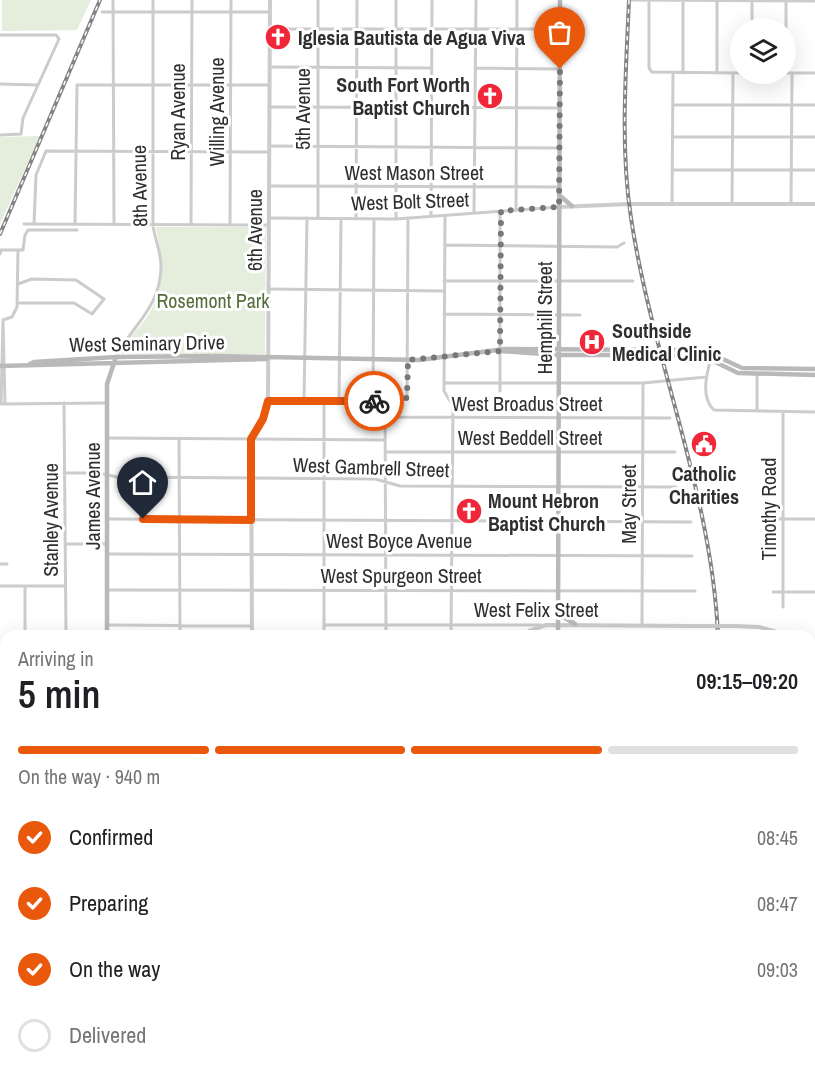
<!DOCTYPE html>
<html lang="en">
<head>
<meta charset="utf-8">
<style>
	:root { --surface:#fff; --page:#f2f2f2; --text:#202124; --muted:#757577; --line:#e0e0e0; --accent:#ea580c }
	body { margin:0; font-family:"Archivo Narrow",sans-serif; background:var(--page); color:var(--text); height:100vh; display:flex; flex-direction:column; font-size:22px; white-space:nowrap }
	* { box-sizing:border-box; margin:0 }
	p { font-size:20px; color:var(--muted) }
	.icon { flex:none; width:33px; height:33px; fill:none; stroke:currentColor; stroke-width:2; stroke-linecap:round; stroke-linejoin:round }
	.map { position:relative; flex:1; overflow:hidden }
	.details { position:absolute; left:0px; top:630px; width:816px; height:452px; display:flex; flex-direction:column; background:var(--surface); border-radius:18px 18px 0 0; box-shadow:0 6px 24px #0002 }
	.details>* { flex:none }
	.buttons { position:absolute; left:730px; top:18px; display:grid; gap:12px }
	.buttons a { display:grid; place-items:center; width:66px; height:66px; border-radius:50%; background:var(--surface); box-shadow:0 6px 24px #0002; font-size:30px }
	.pin { position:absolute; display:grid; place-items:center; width:51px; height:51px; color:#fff; margin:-62px -26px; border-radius:50% 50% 50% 0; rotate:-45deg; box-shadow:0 0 6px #0007 }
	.pin .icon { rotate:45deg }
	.courier { position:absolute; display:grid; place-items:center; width:60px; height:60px; margin:-30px; border:4px solid #ea580c; border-radius:50%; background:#fff; color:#222; box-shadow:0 2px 8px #0007 }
	.headline em { font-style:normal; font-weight:600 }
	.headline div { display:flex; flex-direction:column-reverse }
	.headline { display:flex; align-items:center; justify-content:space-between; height:102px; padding:0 18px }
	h1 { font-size:39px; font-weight:600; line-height:45px }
	.bar { display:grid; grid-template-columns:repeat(4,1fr); gap:9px 6px; align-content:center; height:72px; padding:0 18px }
	.bar i { height:8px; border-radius:4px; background:var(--line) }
	.bar .on { background:var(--accent) }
	.bar p { grid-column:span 4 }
	ol { padding:0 18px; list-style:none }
	li { display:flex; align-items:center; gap:18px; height:66px }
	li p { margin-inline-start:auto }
	li .icon { padding:6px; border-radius:50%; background:var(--accent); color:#fff; stroke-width:4 }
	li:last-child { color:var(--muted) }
	li i { width:33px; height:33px; border:3px solid var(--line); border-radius:50% }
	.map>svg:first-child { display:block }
	.green { fill:#e5eddc }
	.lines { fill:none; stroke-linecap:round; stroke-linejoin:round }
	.stream { stroke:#c7dfee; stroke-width:1.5 }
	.minor { stroke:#ccc; stroke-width:3 }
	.tertiary { stroke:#ccc; stroke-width:4 }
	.secondary { stroke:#b9b9b9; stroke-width:4.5 }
	.motorway { stroke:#969696; stroke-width:8 }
	.rail-casing { stroke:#848484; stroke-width:4 }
	.rail { stroke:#fff; stroke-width:1.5; stroke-dasharray:4.5; stroke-linecap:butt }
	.tertiary-bridge { stroke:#ccc; stroke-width:4 }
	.done { stroke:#787878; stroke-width:6; stroke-dasharray:0 10.8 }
	.route { stroke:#ea580c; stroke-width:8 }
	.labels { text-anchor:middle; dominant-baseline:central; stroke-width:6; stroke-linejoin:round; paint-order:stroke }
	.poi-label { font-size:20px; font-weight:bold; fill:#2f2f2f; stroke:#fff; text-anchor:start }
	.street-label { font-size:20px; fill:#2f2f2f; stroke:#fff }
	.park-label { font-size:20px; fill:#536e39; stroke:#fff }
</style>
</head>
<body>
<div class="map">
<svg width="815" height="1081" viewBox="0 0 815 1081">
	<rect width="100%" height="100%" fill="#fff"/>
	<path class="green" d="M2 0H91L77 30 2 31Z
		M40 136 0 224V137Z
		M156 227H266L265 354H121C125 342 137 330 145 320 167 290 162 260 156 227Z"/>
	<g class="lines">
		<path class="stream" d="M629 1076 638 1081"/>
		<path class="minor" d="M113 0 114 224
			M318 0V218
			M632 0 815 1
			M649 1V68L652 72 741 73
			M683 2V73
			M752 2V28
			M102 12H270
			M786 28V2
			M271 29H560
			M0 35H56L59 39 23 118 21 134 0 135
			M270 67 432 68
			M475 68 560 69
			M717 73V0
			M786 73H815
			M0 84 38 85
			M673 105H815
			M269 107 559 108
			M673 137H815
			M269 146 559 148
			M672 170H815
			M269 186 559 187
			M672 204 673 73
			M732 204 733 73
			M791 204 792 73
			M516 210 517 0
			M474 213 476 0
			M431 216 432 0
			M445 216 444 391 453 406 451 636
			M269 218 396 219 559 207
			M356 218 357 0
			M396 219V0
			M24 224 269 225
			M34 224 36 175 46 151 269 152
			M75 224 77 85H269
			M191 225 192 0
			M230 225 231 0
			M445 245 617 247 624 243
			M0 254 1 250H23L25 235 28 230H77
			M444 281H633
			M269 289 444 291
			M17 303H74L92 314 104 299 76 280 32 279 18 284
			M444 314 580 315
			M3 320 5 404
			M3 320 12 317 17 307 18 251
			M712 354C708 370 699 396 714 410L815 412
			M116 356C134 324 161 306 161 266 161 251 154 238 153 224V0
			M757 375V411
			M445 383H643L706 377
			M500 391V211
			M339 400 341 219
			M268 401 407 398 408 218
			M304 401 307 218
			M324 401V636
			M373 401 374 219
			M385 401 386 636
			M64 403 66 636
			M0 404 106 403
			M1 404 3 320
			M385 417 670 418
			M108 438 385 440
			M179 438 180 636
			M385 452H675
			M64 473H99L117 477 375 479 400 486 676 487
			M108 519 691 522
			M774 519H815
			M65 544H107
			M107 554 692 556
			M0 564H7
			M0 586H65
			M107 590 695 591
			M773 592H815
			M783 607V412
			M107 625 251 626
			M325 625H541
			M642 625 643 383
			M25 636V586
			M0 659H6
			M810 689H815
			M0 731H6
			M0 803H6
			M0 978 6 963
			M0 1007 6 1008
			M0 1044 6 1032
			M155 1076 158 1081
			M252 1076 273 1081
			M504 1076 525 1081
			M679 1076 685 1081
			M53 1081 55 1076
			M390 1081 391 1076"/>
		<path class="tertiary" d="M559 207 629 204H815
			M735 626 759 627 792 636
			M252 636 251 439 263 419 268 401 270 0
			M524 636 529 631 546 625 692 626
			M810 647 815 650
			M0 925H6"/>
		<path class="secondary" d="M559 195 572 206
			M500 351 558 355H689L711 360 738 373 815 375
			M28 365 34 362 116 357 212 356 419 360 505 349 688 350 712 354 742 368 815 369
			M0 366 266 359
			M557 613 575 624
			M107 636V384L116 357
			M558 636 560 0
			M0 1074 30 1081
			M108 1076 109 1081
			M93 1081 98 1076
			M556 1081V1076
			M801 1081 815 1076"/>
		<path class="motorway" d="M0 1079 9 1081"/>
		<defs>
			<path id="rail" d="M629 0C626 72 620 146 631 218 652 358 712 493 718 636
				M0 234 100 0
				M722 1076V1081"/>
		</defs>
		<use href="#rail" class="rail-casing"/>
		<use href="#rail" class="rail"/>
		<path class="tertiary-bridge" d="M692 626H735"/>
	</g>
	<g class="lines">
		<path class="done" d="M374 401 407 398 408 360 500 351 501 211 559 207 560 69"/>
		<path class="route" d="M143 519 251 520V439L263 419 268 401H374"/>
	</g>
	<defs>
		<symbol id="church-disc" viewBox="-11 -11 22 22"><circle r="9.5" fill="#f02739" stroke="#fff"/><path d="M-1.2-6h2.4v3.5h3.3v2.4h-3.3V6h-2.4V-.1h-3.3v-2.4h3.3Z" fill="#fff"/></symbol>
		<symbol id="hospital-disc" viewBox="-11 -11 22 22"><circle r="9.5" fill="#f02739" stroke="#fff"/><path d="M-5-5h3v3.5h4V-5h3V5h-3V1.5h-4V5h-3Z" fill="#fff"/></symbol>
		<symbol id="civic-disc" viewBox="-11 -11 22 22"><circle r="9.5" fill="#f02739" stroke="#fff"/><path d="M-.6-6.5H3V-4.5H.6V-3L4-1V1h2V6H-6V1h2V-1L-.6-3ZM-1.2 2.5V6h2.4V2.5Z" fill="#fff"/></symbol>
	</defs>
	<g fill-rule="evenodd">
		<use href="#church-disc" x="263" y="22" width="30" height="30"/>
		<use href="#church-disc" x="475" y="81" width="30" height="30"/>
		<use href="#hospital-disc" x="577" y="327" width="30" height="30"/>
		<use href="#civic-disc" x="689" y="429" width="30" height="30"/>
		<use href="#church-disc" x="454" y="496" width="30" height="30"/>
	</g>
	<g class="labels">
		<g class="poi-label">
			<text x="298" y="37">Iglesia Bautista de Agua Viva</text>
			<text x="470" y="84" text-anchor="end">South Fort Worth<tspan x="470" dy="23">Baptist Church</tspan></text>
			<text x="612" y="330">Southside<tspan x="612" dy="23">Medical Clinic</tspan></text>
			<text x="704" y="473" text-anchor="middle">Catholic<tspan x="704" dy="23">Charities</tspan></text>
			<text x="488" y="500">Mount Hebron<tspan x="488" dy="23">Baptist Church</tspan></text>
		</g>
		<g class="street-label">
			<text transform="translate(302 109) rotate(-90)">5th Avenue</text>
			<text transform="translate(177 112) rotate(-90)">Ryan Avenue</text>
			<text transform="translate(216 112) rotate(-90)">Willing Avenue</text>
			<text x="414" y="172">West Mason Street</text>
			<text transform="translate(139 186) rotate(-91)">8th Avenue</text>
			<text transform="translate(410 201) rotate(-2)">West Bolt Street</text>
			<text transform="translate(254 230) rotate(-90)">6th Avenue</text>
			<text transform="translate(544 318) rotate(-90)">Hemphill Street</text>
			<text transform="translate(147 343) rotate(-1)">West Seminary Drive</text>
			<text x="527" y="403">West Broadus Street</text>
			<text x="530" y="437">West Beddell Street</text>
			<text transform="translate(371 467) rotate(2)">West Gambrell Street</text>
			<text transform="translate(92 496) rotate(-90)">James Avenue</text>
			<text transform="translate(628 504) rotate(-90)">May Street</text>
			<text transform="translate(768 509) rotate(-90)">Timothy Road</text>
			<text transform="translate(50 520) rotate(-90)">Stanley Avenue</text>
			<text x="399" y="540">West Boyce Avenue</text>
			<text x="401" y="575">West Spurgeon Street</text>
			<text x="536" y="609">West Felix Street</text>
		</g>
		<g class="park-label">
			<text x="213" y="300">Rosemont Park</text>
		</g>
	</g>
</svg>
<div class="buttons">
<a><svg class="icon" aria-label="layers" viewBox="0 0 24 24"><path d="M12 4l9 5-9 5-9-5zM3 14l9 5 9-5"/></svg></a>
</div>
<div class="pin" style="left:560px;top:69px;background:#ea580c"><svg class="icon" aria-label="bag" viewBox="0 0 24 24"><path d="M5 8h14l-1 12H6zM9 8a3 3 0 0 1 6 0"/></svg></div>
<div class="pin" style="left:143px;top:519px;background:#1f2937"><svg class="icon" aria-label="home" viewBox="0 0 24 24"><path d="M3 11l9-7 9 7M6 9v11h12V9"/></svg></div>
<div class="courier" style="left:374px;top:401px"><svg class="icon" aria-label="bike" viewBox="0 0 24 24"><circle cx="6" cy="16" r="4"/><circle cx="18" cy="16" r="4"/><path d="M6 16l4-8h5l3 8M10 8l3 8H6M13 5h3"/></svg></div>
<section class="details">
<div class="headline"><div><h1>5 min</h1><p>Arriving in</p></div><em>09:15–09:20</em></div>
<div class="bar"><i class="on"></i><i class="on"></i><i class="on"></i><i></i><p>On the way · 940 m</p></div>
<ol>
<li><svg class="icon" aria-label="check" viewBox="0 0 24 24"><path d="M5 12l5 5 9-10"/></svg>Confirmed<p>08:45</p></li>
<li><svg class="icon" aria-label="check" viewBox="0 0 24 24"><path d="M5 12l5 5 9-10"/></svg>Preparing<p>08:47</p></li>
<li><svg class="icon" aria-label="check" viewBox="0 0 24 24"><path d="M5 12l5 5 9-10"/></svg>On the way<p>09:03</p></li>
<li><i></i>Delivered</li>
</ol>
</section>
</div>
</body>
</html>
